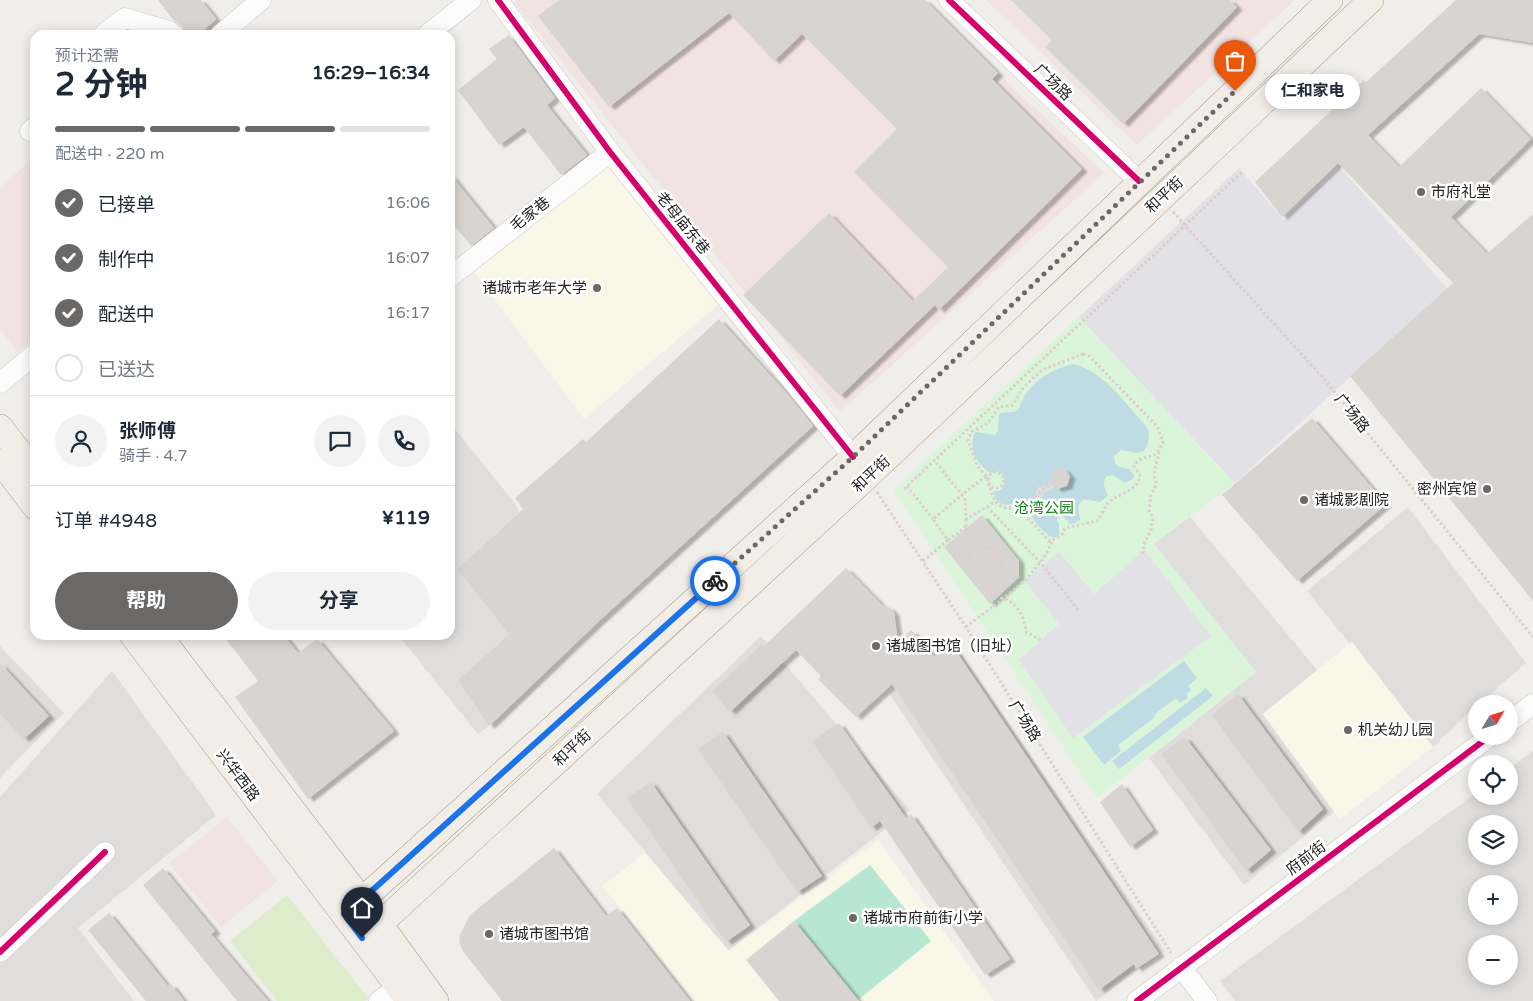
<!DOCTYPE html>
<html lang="zh">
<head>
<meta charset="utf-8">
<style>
	:root { --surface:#fff; --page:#f2f2f3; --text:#1f2937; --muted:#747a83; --line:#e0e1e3; --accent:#6a6968 }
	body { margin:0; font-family:"Varela Round","Noto Sans SC",sans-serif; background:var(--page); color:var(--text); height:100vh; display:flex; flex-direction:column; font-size:19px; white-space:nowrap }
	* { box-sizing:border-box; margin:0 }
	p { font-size:16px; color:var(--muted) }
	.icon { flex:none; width:28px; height:28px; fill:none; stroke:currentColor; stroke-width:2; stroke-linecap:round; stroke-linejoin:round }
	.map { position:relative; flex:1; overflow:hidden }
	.drawer { position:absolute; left:30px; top:30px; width:425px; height:610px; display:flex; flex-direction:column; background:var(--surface); border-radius:15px; box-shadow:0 2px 12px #0003 }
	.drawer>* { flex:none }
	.needle { width:32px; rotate:52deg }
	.controls { position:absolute; left:1468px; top:695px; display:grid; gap:10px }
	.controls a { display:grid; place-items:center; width:50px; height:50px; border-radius:50%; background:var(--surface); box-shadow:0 2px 12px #0003; font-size:25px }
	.pin { position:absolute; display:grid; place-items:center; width:42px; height:42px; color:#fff; margin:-51px -21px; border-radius:50% 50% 50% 0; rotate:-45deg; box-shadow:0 0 5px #0007 }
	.pin .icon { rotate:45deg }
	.courier { position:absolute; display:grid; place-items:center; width:50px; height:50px; margin:-25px; border:4px solid #1a73e8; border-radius:50%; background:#fff; color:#222; box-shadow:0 1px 6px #0007 }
	.bubble { position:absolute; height:35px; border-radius:18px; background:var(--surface); box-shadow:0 2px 12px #0003; font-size:16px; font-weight:700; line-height:35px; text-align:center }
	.overview em { font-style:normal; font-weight:700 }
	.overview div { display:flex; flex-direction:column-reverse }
	.overview { display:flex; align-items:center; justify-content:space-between; height:85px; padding:0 25px }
	h1 { font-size:32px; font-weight:700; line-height:38px }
	.bar { display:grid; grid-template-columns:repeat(4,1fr); gap:8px 5px; align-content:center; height:60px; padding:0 25px }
	.bar i { height:6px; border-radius:4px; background:var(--line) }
	.bar .on { background:var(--accent) }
	.bar p { grid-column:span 4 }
	.line { display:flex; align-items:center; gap:12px; padding:0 25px; border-top:1px solid var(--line) }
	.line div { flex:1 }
	.round { display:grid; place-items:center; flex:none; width:52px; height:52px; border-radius:26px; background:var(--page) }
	ol { padding:0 25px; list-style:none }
	li { display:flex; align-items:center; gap:15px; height:55px }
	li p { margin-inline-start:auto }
	li .icon { padding:5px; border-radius:50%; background:var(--accent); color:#fff; stroke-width:4 }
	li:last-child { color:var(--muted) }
	li i { width:28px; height:28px; border:2px solid var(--line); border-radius:50% }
	.action { display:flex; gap:10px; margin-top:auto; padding:10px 25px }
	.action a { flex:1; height:58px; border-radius:30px; background:var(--accent); color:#fff; font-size:20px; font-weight:700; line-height:58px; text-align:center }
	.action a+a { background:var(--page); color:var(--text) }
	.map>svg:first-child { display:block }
	.residential { fill:#dfdedc; fill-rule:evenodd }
	.commercial { fill:#f1e3e1 }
	.education { fill:#f8f7e8 }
	.grass { fill:#ddeccb }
	.park { fill:#daf5da }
	.pitch { fill:#b7e6d2 }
	.plaza { fill:#e2e1e5 }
	.water { fill:#bfdbe3 }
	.pier { fill:#dedddd }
	.building { fill:#d7d4d2; filter:url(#shadow) }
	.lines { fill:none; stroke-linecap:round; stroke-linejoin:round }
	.minor-casing { stroke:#c9c8c7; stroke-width:21 }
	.major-casing { stroke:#a79c86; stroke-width:26 }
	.path { stroke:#dccecd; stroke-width:3; stroke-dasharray:2.5 2.5; stroke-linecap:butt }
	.minor { stroke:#fdfcfc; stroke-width:20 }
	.major { stroke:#f3ede7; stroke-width:25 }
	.cycleway-casing { stroke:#fff; stroke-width:9 }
	.cycleway { stroke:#d6006c; stroke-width:6 }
	.done { stroke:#6a6968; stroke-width:5; stroke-dasharray:0 9 }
	.route { stroke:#1a73e8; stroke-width:6 }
	.poi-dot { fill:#6a6968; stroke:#fff; stroke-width:2 }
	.labels { text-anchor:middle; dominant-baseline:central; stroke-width:5; stroke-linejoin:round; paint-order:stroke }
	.street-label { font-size:15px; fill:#222; stroke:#fff }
	.poi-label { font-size:15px; fill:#222; stroke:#fff; text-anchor:start }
	.park-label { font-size:15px; fill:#0c8416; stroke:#fff }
</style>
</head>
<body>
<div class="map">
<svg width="1533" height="1001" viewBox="0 0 1533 1001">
	<defs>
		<filter id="shadow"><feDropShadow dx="5.5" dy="3" stdDeviation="1" flood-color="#0004"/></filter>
	</defs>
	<rect width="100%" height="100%" fill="#f0eeeb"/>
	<path class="residential" d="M450 423 517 506 519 512 457 569 509 634 458 680 489 726 478 734 398 635H450Z
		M1408 507 1526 663 1479 704H1476V706L1433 747 1307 591Z
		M1190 517 1317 670 1263 714 1334 812 1244 885 1149 758 1256 672 1153 543Z
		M761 636 910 810 728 951 597 794Z
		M950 638 1165 951 1096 1001 889 693Z
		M0 646 64 713 0 778Z
		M112 671 216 815 78 928 134 1001H0V797Z
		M1533 751V1001H1235L1220 981 1476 793V796H1509V769ZM1476 824H1509V856H1476ZM1476 884H1509V916H1476ZM1476 944H1509V976H1476Z"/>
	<path class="commercial" d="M516 0H925L998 73 1104 173 840 412 514 2Z
		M986 0H1295L1137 145Z
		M35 157V338L18 353 0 329V187Z
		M227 817 278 881 221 927 169 863Z"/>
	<path class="education" d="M607 162 719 304 584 419 474 272Z
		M1352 642 1433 747 1340 819 1263 714Z
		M878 840 994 1001H695L602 886 645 853 729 951Z"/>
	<path class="grass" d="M287 895 368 998 365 1001H277L230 941Z"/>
	<path class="park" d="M1079 317 1235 483 1154 544 1256 672 1097 798 893 490Z"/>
	<path class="pitch" d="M870 865 931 941 858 1000 794 921Z"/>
	<path class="plaza" d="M1340 167 1447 288 1235 483 1079 317 1239 168 1284 220Z
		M1144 550 1211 636 1073 738 1019 660 1059 624 1025 581 1059 552 1094 594Z"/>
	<path class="water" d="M1074 364C1104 372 1126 404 1146 426 1151 434 1149 444 1144 451L1137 453 1121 450 1114 456 1115 464 1120 467 1129 469 1134 475 1133 479 1125 483 1113 475 1107 476C1101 483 1105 488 1108 496L1100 502 1085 499C1075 505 1079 509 1080 519L1077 522 1070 524 1062 515 1057 520 1059 524V535L1057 537H1051C1037 529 1031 511 1017 502 1005 508 994 504 994 491H999C1008 485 1005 478 1000 471L991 473C976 464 968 448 975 432L995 435 998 431 999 414C1004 411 1009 413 1014 412 1020 410 1022 400 1025 395 1036 378 1055 368 1074 364Z
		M1184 661 1197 678 1188 686 1191 690 1186 694 1188 698 1180 703 1176 698 1155 714 1154 718 1118 745 1121 751 1104 765 1083 737Z
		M1206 688 1213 696 1119 769 1112 761Z"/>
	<path class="pier" d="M1064 469 1071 476 1067 486 1056 489 1055 487 1044 492 1040 503 1034 508 1028 511 1023 507 1028 503 1033 502 1038 487 1051 483 1049 481 1053 471Z"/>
	<path class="building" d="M158 0H201L216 19 198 35H186L182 26 173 20Z
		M559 0H925L998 73 992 79 1082 169 939 310 935 305 840 396 743 295 829 213 913 301 948 267 854 172 897 129 802 34 774 61 729 13 609 107 538 16Z
		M1011 0H1230L1237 7 1123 124 1045 47 1052 40Z
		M1456 0H1533V43L1479 34 1368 135 1399 167 1481 88 1531 139 1451 217 1487 254 1533 214V601L1350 376 1453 283 1338 163 1282 217 1255 182 1364 80 1366 82Z
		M509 35 555 98 547 105 587 155 561 175 524 127 499 145 458 90 497 59 489 49Z
		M450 174 494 228 471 246 450 220Z
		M719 319 791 398 813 426 599 621 489 726 458 680 509 634 457 569 523 509 515 498 583 439 586 442Z
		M1312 418 1386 504 1297 581 1222 495Z
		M1064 469 1070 476 1067 486 1057 489 1049 481 1053 471Z
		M982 515 1019 561V577L990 604 944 547Z
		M846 568 882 605 890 608 894 613 898 643 911 630 934 656 952 645 1159 954 1136 969 1134 964 1099 990 892 684 856 717 818 679 821 676 796 650 730 712 712 691 762 644 764 646Z
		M223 635H284L298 653 317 639 394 731 308 799 235 697 258 681Z
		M0 663 49 716 24 739 0 714Z
		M1238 694 1323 809 1298 832 1212 715Z
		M839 723 906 818 911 814 1010 959 985 975 880 821 871 828 812 741Z
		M723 732 822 876 797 892 698 749Z
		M1185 737 1271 850 1246 871 1161 754Z
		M651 782 750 925 726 942 627 798Z
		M1122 784 1153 830 1130 847 1100 802Z
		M554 848 606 916 617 908 690 1001H502L463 951 459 942 460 935 470 915Z
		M163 868 215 931 211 934 268 1001H237L143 885Z
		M109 913 168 986 171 984 184 1001H146L88 930Z
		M794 921 859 1001H779L746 960Z"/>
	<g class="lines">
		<defs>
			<path id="minor" d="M498 0 610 152 853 457
				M949 0 1139 181
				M103 35 125 18 169 31 174 35
				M220 35 261 0
				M427 35 471 0
				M30 131 35 127
				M450 277 610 152
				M0 383 35 354
				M1509 722 1533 704
				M0 952 105 852
				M1181 967 1207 1001
				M379 1001 398 987
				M1137 1001 1490 736"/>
			<path id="major" d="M0 427 35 472
				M0 461 35 507
				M132 635 409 1001
				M159 635 380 924 436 1001
				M344 914 362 900 853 457 1330 0
				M362 938 380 924 867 477 1371 0"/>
		</defs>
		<use href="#minor" class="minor-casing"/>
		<use href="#major" class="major-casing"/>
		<path class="path" d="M1173 212 1323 378 1533 637
			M1083 354 1089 356 1150 419 1158 428 1163 442C1154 465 1145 450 1134 466 1136 469 1140 473 1140 476 1140 489 1117 495 1110 501 1104 507 1102 515 1097 521L1065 528 1061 536 1049 541 1017 506C1009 510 1002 508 995 502L986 476 977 465 968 440 971 432C988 424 989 423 999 407L1013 405 1022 389 1042 370Z
			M988 480a8 8 0 1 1 16 0a8 8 0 1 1-16 0Z
			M986 476 962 495 965 498 966 519 995 502
			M907 486 933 519
			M904 489 1242 172
			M877 492 966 627 1171 953
			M987 507 1041 563 1079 611
			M1022 510C1038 506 1033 498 1042 490 1048 484 1051 487 1058 477
			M966 519V530L972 541C966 556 967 564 980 574L991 570 997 564 996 556 992 550 984 548 978 555 980 561 986 567 994 563V558L989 553
			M948 540 966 527
			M984 548 988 547 994 548 1003 559 1000 574 991 584C993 588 996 594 999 597 1001 598 1005 599 1007 600 1020 607 1025 619 1026 632L1041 640
			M983 558a5 5 0 1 1 10 0a5 5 0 1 1-10 0Z
			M1142 554 1145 542 1151 530 1153 517 1149 510 1151 495 1156 485 1154 474 1159 452
			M923 561 948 540 933 519 962 495 934 460
			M966 627C994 605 1040 576 1052 541"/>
		<use href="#minor" class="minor"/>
		<use href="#major" class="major"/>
		<defs>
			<path id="cycleway" d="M498 0 610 152 853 457
				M949 0 1139 181
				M0 952 105 852
				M1137 1001 1490 736"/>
		</defs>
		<use href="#cycleway" class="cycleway-casing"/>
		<use href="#cycleway" class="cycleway"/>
	</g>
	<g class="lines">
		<path class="done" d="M715 581 853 457 1235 91"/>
		<path class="route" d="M362 938 344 914 376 887 715 581"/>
	</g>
	<g class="poi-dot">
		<circle cx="1421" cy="192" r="5"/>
		<circle cx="597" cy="288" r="5"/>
		<circle cx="1487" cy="489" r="5"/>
		<circle cx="1304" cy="500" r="5"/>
		<circle cx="876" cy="646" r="5"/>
		<circle cx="1348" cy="730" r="5"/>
		<circle cx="853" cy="918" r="5"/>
		<circle cx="489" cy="934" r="5"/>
	</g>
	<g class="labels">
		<g class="street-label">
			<text transform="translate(1053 82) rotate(44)">广场路</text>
			<text transform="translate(1164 195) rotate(-43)">和平街</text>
			<text transform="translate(530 214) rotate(-38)">毛家巷</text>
			<text transform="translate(683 223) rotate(51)">老母庙东巷</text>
			<text transform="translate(1352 413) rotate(51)">广场路</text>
			<text transform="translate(871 474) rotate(-43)">和平街</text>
			<text transform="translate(1025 721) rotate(58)">广场路</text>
			<text transform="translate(572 748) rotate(-43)">和平街</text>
			<text transform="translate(238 775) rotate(53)">兴华西路</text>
			<text transform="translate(1306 858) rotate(-37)">府前街</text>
		</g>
		<g class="poi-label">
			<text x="1431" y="192">市府礼堂</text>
			<text x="587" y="288" text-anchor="end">诸城市老年大学</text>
			<text x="1477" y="489" text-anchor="end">密州宾馆</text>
			<text x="1314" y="500">诸城影剧院</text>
			<text x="886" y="646">诸城图书馆（旧址）</text>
			<text x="1358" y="730">机关幼儿园</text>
			<text x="863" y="918">诸城市府前街小学</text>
			<text x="499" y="934">诸城市图书馆</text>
		</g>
		<g class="park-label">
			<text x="1044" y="508">沧湾公园</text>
		</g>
	</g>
</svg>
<div class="controls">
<a><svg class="needle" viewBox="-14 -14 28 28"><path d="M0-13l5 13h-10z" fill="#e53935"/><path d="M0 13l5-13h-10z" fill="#747a83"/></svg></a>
<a><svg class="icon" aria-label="locate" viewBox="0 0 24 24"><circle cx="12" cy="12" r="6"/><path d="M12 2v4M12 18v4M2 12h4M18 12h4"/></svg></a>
<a><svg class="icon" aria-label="layers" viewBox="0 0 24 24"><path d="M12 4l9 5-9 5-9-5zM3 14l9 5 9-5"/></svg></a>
<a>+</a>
<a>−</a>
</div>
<div class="pin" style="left:1235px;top:91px;background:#ea580c"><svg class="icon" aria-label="bag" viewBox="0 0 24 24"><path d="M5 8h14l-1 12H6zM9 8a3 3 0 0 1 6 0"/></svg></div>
<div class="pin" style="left:362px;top:938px;background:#1f2937"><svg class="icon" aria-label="home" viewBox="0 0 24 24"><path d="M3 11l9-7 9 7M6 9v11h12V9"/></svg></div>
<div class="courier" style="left:715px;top:581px"><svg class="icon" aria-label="bike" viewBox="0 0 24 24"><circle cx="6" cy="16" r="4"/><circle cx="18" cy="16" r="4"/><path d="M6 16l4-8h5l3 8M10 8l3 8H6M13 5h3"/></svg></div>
<div class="bubble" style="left:1265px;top:74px;width:95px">仁和家电</div>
<section class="drawer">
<div class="overview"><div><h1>2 分钟</h1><p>预计还需</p></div><em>16:29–16:34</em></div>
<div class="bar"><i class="on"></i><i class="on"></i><i class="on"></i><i></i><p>配送中 · 220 m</p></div>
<ol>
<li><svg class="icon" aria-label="check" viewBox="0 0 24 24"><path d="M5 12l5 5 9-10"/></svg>已接单<p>16:06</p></li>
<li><svg class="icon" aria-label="check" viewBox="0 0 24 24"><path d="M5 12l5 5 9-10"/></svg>制作中<p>16:07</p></li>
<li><svg class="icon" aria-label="check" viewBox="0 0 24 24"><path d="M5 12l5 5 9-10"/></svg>配送中<p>16:17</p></li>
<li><i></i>已送达</li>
</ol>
<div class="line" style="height:90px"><a class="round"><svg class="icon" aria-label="person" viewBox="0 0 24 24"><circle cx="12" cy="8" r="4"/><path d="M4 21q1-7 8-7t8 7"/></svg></a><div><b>张师傅</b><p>骑手 · 4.7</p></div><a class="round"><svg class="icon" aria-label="chat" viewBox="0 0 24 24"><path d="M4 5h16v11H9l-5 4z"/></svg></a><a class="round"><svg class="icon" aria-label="phone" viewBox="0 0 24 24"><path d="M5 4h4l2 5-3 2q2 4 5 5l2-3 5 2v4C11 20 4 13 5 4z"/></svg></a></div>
<div class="line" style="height:65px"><div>订单 #4948</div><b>¥119</b></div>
<div class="action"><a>帮助</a><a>分享</a></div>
</section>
</div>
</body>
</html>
